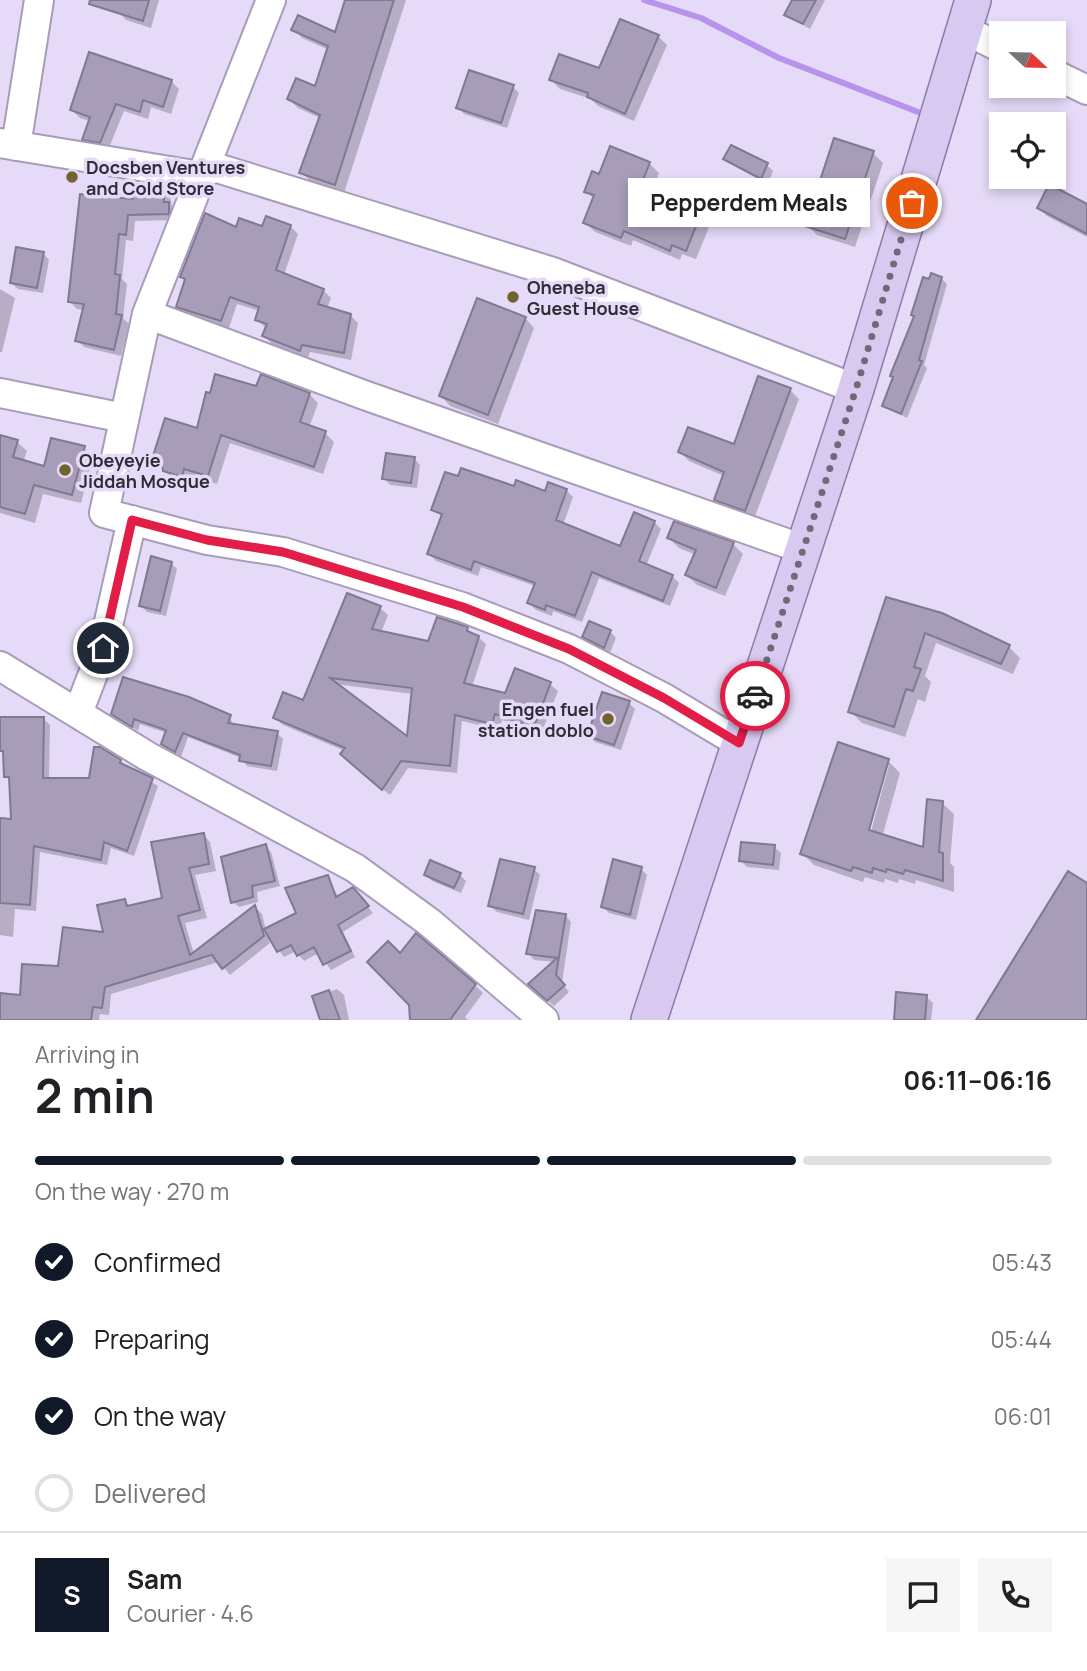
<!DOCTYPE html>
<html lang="en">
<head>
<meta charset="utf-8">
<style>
	:root { --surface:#fff; --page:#f6f6f6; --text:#202124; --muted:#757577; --line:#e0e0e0; --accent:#111827 }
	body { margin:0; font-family:Manrope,sans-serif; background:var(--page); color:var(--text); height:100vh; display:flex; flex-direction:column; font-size:26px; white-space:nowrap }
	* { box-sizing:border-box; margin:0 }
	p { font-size:23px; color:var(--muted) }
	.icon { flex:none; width:38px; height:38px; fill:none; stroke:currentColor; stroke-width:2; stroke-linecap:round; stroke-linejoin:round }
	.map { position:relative; height:1020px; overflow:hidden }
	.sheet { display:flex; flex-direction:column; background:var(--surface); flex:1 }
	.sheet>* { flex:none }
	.needle { width:46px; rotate:112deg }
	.buttons { position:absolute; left:989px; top:21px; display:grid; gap:14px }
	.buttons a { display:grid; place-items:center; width:77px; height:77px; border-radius:0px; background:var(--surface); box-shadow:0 4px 10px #0003; font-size:35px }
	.pin { position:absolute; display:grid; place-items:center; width:60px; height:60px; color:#fff; margin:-30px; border:4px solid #fff; border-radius:50%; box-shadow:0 2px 7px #0007 }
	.courier { position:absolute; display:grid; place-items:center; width:70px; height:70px; margin:-35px; border:5px solid #e11d48; border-radius:50%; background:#fff; color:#222; box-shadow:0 2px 9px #0007 }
	.bubble { position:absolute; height:49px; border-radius:0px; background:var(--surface); box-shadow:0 4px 10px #0003; font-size:23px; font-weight:700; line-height:49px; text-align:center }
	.headline em { font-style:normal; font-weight:700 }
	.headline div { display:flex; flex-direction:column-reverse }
	.headline { display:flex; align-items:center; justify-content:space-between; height:119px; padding:0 35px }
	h1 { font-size:46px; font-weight:700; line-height:52px }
	.bar { display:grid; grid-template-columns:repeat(4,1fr); gap:10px 7px; align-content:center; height:84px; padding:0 35px }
	.bar i { height:9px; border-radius:5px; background:var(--line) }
	.bar .on { background:var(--accent) }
	.bar p { grid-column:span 4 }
	.line { display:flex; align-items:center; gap:18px; padding:0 35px; border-top:2px solid var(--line) }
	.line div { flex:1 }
	.round { display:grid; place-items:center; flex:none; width:74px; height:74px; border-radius:0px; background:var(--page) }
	ol { padding:0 35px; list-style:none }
	li { display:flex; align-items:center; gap:21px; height:77px }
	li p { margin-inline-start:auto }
	li .icon { padding:7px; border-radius:50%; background:var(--accent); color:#fff; stroke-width:4 }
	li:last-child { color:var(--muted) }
	li i { width:38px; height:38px; border:4px solid var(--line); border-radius:50% }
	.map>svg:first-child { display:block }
	.shadow { fill:#0003; fill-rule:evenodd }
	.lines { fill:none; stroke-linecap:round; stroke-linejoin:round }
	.stream { stroke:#b793eb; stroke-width:6 }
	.building { fill:#a79db8; stroke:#817892; stroke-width:2; fill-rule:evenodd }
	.minor-casing { stroke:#a79db8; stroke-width:32 }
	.major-casing { stroke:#8c7ba9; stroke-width:38 }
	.minor { stroke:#fff; stroke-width:28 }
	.major { stroke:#d8c9f0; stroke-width:35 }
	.done { stroke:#6f697a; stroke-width:7; stroke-dasharray:0 12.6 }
	.route { stroke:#e11d48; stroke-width:9 }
	.poi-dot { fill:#71622f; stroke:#e5daf7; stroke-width:2.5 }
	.labels { text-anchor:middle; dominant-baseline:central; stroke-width:7; stroke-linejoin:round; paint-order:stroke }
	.poi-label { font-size:18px; font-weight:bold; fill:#302c37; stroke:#e5daf7; text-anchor:start }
</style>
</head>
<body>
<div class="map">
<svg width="1087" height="1020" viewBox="0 0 1087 1020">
	<rect width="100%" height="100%" fill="#e5daf7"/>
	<path class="shadow" d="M121 0H159L151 28 126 20 118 11Z
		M357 0H406L344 193 310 181 301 172 320 118 298 108 289 99 316 88 329 50 302 38 294 29 336 34Z
		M790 0H825L810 29 786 15 793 2Z
		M658 36 667 45 634 121 598 106 591 99 560 89 551 80 600 70Z
		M171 81 179 89 171 114 151 107 148 119 124 111 108 150 92 147 84 139 90 121 80 118 72 110Z
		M513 87 519 93 507 128 464 114 458 107Z
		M873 153 883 163 855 247 817 235 807 225Z
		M725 159 767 165 773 171 768 184Z
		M649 163 659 173 653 189 702 211 712 220 696 259 682 254 680 260 633 240 631 246 595 232 585 223 594 199 586 191 600 176Z
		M163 189 170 196 175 220 135 221 133 241 126 240 122 279 127 284 123 318 129 324 121 356 84 347 77 340 85 310 77 309 70 302 135 201Z
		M1087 206V237L1047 216 1039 208Z
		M290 226 298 234 284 275 323 290 331 298 327 309 350 315 358 323 351 360 310 352 308 358 272 344 264 336 267 329 257 320 260 311 237 304 229 328 186 315 178 307 186 280 182 276 237 229Z
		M43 253 49 260 43 293 18 289 11 283Z
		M941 278 947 284 924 365 927 368 907 418 884 405 930 281Z
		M0 289 15 298 2 352H0Z
		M525 318 534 328 498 424 450 406 441 396Z
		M258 388 309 394 318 403 309 428 325 433 334 442 323 474 230 443 217 484 193 476 190 485 173 479 154 458Z
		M790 390 799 399 754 519 725 509 716 500 724 476 689 461 680 452 735 446Z
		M0 437 17 442 27 451 23 462 46 468 84 448 93 457 81 503 43 494 35 523 0 513Z
		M414 458 420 465 417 488 390 485 384 478Z
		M515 488 546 493 566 490 573 497 563 525 621 548 654 522 661 529 646 566 672 576 679 583 670 606 599 578 582 622 553 611 552 616 536 610 529 603 535 586 481 567 478 576 436 561 429 554 442 517 433 509Z
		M675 524 733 544 743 554 725 596 697 585 687 575 696 555 679 548 669 538Z
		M171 563 177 569 166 616 147 612 141 606Z
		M380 608 388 615 381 633 429 643 467 629 478 637 486 644 472 687 506 695 516 670 550 684 558 691 541 734 502 720 499 730 462 721 457 773 408 768 390 795 349 761 345 751 283 725 275 718 304 702ZM335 684 413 694 408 739Z
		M942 615 1009 647 1020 658 1013 674 936 643 925 676 931 682 925 702 918 699 905 737 862 723 850 711Z
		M610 631 616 638 610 653 584 637Z
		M629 703 635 709 621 750 595 742 589 735Z
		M113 714 230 717 234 726 277 733 283 739 277 771 247 766 241 758 188 737 181 757 163 744 167 733 140 724 138 731Z
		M43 718 50 725 49 780H90L120 761 158 786 134 856 111 848 107 865 40 852 36 911 15 909 13 937 0 935V839L13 820 11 781 6 777Z
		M888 761 900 773 883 834 924 849 942 803 954 814 950 863 954 867V892L916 880 915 884 899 879 898 883 885 879 884 883 865 877 863 882 814 865 802 853ZM886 765H889L869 839 865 838Z
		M203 834 210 842 216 871 195 875 207 918 185 923 194 954 255 907 262 914 266 930 298 914 327 877 339 898 358 895 373 913 343 932 355 957 331 970 319 953 304 961 296 951 284 957 268 936 270 943 230 975 219 962 111 994 109 1015 100 1014 99 1020H0V995L21 997 105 934 125 901 130 907 164 900ZM220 954 201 960 206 955Z
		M265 846 271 852 280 886 257 892 258 902 239 907 233 902Z
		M774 847 781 853 779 870 747 867 741 861Z
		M534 869 540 875 529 920 497 912 490 906Z
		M641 869 647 875 636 920 609 913 603 907Z
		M426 875H460L466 881 461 893 432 881Z
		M565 915 571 922 562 983 569 992 554 1006 536 990 555 962 534 960 528 953Z
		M400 955 475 985 483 993 465 1017 468 1020H412Z
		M337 989 344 995 349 1020H320L314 997Z
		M926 997 933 1003 931 1020H896Z"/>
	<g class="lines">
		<path class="stream" d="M644 0 701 18 779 58 918 112"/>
	</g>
	<path class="building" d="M90 0H149L143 21 89 4Z
		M345 0H394L335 185 299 173 320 115 287 99 296 78 315 86 328 46 291 30 298 15 335 32Z
		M792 0H816L803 24 784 15Z
		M620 19 659 35 625 114 587 97 588 93 549 80 559 54 599 68Z
		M89 52 172 80 163 107 143 100 140 112 116 104 100 143 82 140 90 117 70 110Z
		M469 70 514 85 501 123 456 108Z
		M834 138 874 151 845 239 805 226Z
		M731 145 768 163 761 179 723 159Z
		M610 146 650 162 642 183 703 209 686 251 672 245 670 251 624 231 621 238 583 223 594 195 584 192 592 171 599 174Z
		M1049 184 1087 204V234L1037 208Z
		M133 185 164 187V202H169V214L128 215 126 235 119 234 115 274 120 275 116 314 122 315 114 350 75 341 84 304 68 302 80 194 133 199Z
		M205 213 236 227 239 218 262 226 266 216 291 225 276 270 324 289 318 304 351 314 344 353 302 345 300 351 262 336 267 324 255 320 259 307 230 297 221 321 176 307 185 279 180 277Z
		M16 247 44 252 37 288 10 283Z
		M931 273 942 277 919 360 922 361 901 414 882 406 893 377 890 376 914 316 911 315 923 277 929 279Z
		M477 298 526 317 488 415 439 396Z
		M215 374 256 386 261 374 310 393 300 422 326 431 314 467 221 435 208 476 184 469 182 477 163 471 162 462 152 459 165 418 197 428 206 392 210 393Z
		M758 376 791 388 745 511 714 500 724 472 678 452 688 427 734 444Z
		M0 435 18 440 13 457 44 466 51 438 85 446 72 495 34 485 25 514 0 507Z
		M386 453 415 457 411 483 382 479Z
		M461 468 514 486 516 480 545 491 548 482 567 489 556 520 620 546 634 512 655 521 639 561 673 575 663 601 592 572 575 616 546 605 545 610 527 603 535 583 474 561 471 570 427 554 442 514 431 510 445 472 458 476Z
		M674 521 734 542 716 588 685 575 696 550 667 538Z
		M151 556 172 562 160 611 139 606Z
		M347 593 381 606 372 629 428 641 437 617 468 627 467 631 479 636 464 683 505 693 515 668 551 682 534 727 495 714 492 724 455 715 450 766 401 761 382 790 340 754 345 748 273 718 283 692 303 700ZM330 678 412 688 407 736Z
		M886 597 942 613 1010 645 1001 664 925 633 914 667 921 669 913 691 906 689 894 727 848 712Z
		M589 621 611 630 604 648 582 637Z
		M123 677 189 697 231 715 228 723 278 731 271 766 239 761 240 755 183 733 175 752 161 744 166 730 134 719 132 727 111 714Z
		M602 692 630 701 614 745 587 736Z
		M0 717H44L43 778H89L94 747H100L121 760 120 763 153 778 127 851 104 842 101 860 34 846 30 905 0 903V818L11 819 9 777H4L3 751H0Z
		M838 742 889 759 869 830 923 847 927 799 943 801 939 852 943 853V881L905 870 903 874 887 869 886 872 873 868 872 873 853 867 851 871 800 854Z
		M204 833 209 864 189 868 200 910 178 916 190 955 255 905 264 936 222 969 212 955 105 987 102 1008 93 1007 91 1020H0V993L20 995 22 964 58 966 63 927 103 932 97 905 125 899 127 906 162 898 151 842Z
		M741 842 775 845 773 865 739 861Z
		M266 844 275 881 252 886 253 897 231 903 221 857Z
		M500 859 535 867 523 914 488 906Z
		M613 859 642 867 630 915 601 907Z
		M430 860 461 873 454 888 424 875Z
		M1068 871 1087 883V1020H976Z
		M328 875 336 897 353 887 369 906 338 925 351 951 323 965 314 947 297 956 291 945 277 952 264 929 296 913 285 888Z
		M536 910 566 914 556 975 565 985 547 1001 528 984 557 958 526 954Z
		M416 933 476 984 450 1020H410L409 1005 367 962 388 941 400 953Z
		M329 990 340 1020H320L312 996Z
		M896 992 927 995 925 1020H894Z"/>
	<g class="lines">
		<defs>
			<path id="minor" d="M271 0 147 314 104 513 207 540 283 552 462 607 569 649 664 698 739 743
				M965 30 1001 48
				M1054 74 1087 90
				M0 143 200 176 214 167 553 272 856 389
				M16 146 39 0
				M147 314 364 395 803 549
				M0 393 124 418
				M0 666 147 756 355 868 429 922 544 1020
				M78 713 103 648 132 520"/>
			<path id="major" d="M649 1020 856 389 973 0"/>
		</defs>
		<use href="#minor" class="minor-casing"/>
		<use href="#major" class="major-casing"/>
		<use href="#minor" class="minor"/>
		<use href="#major" class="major"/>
	</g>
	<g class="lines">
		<path class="done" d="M755 696 856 389 912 203"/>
		<path class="route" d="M103 648 132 520 207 540 283 552 463 607 569 649 664 698 739 743 755 696"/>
	</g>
	<g class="poi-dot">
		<circle cx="72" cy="177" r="7"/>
		<circle cx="513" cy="297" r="7"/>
		<circle cx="65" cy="470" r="7"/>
		<circle cx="608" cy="719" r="7"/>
	</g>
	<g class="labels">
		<g class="poi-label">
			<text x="86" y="167">Docsben Ventures<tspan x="86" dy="21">and Cold Store</tspan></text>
			<text x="527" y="287">Oheneba<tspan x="527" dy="21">Guest House</tspan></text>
			<text x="79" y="460">Obeyeyie<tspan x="79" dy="21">Jiddah Mosque</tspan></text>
			<text x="594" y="709" text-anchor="end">Engen fuel<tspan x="594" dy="21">station doblo</tspan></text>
		</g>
	</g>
</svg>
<div class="buttons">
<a><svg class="needle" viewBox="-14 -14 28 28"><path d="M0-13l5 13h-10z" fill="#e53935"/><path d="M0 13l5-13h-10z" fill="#757577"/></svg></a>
<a><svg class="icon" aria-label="locate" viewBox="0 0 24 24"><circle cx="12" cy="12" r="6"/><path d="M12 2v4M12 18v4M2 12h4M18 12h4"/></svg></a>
</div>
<div class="pin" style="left:912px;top:203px;background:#ea580c"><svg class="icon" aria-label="bag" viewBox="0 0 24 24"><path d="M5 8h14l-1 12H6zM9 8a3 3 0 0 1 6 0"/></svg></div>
<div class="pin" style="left:103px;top:648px;background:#1f2937"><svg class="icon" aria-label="home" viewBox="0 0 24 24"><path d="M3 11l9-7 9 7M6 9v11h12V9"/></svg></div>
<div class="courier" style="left:755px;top:696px"><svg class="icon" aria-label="car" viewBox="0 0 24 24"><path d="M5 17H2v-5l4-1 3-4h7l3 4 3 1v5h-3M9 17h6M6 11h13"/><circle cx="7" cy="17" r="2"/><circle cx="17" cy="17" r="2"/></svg></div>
<div class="bubble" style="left:628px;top:178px;width:242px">Pepperdem Meals</div>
</div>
<section class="sheet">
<div class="headline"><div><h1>2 min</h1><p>Arriving in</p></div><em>06:11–06:16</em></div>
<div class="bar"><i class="on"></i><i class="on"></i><i class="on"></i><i></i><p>On the way · 270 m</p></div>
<ol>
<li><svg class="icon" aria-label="check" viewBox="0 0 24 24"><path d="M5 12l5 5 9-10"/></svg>Confirmed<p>05:43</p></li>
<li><svg class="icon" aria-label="check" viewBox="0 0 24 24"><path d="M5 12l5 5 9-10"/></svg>Preparing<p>05:44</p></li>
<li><svg class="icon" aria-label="check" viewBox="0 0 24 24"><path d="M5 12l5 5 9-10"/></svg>On the way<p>06:01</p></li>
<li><i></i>Delivered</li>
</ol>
<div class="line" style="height:126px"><b class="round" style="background:var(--accent);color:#fff">S</b><div><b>Sam</b><p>Courier · 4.6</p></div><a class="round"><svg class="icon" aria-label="chat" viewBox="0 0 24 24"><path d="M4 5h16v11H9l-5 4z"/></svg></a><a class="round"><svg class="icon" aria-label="phone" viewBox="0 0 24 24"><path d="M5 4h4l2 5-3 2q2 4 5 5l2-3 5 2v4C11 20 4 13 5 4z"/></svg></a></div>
</section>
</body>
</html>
